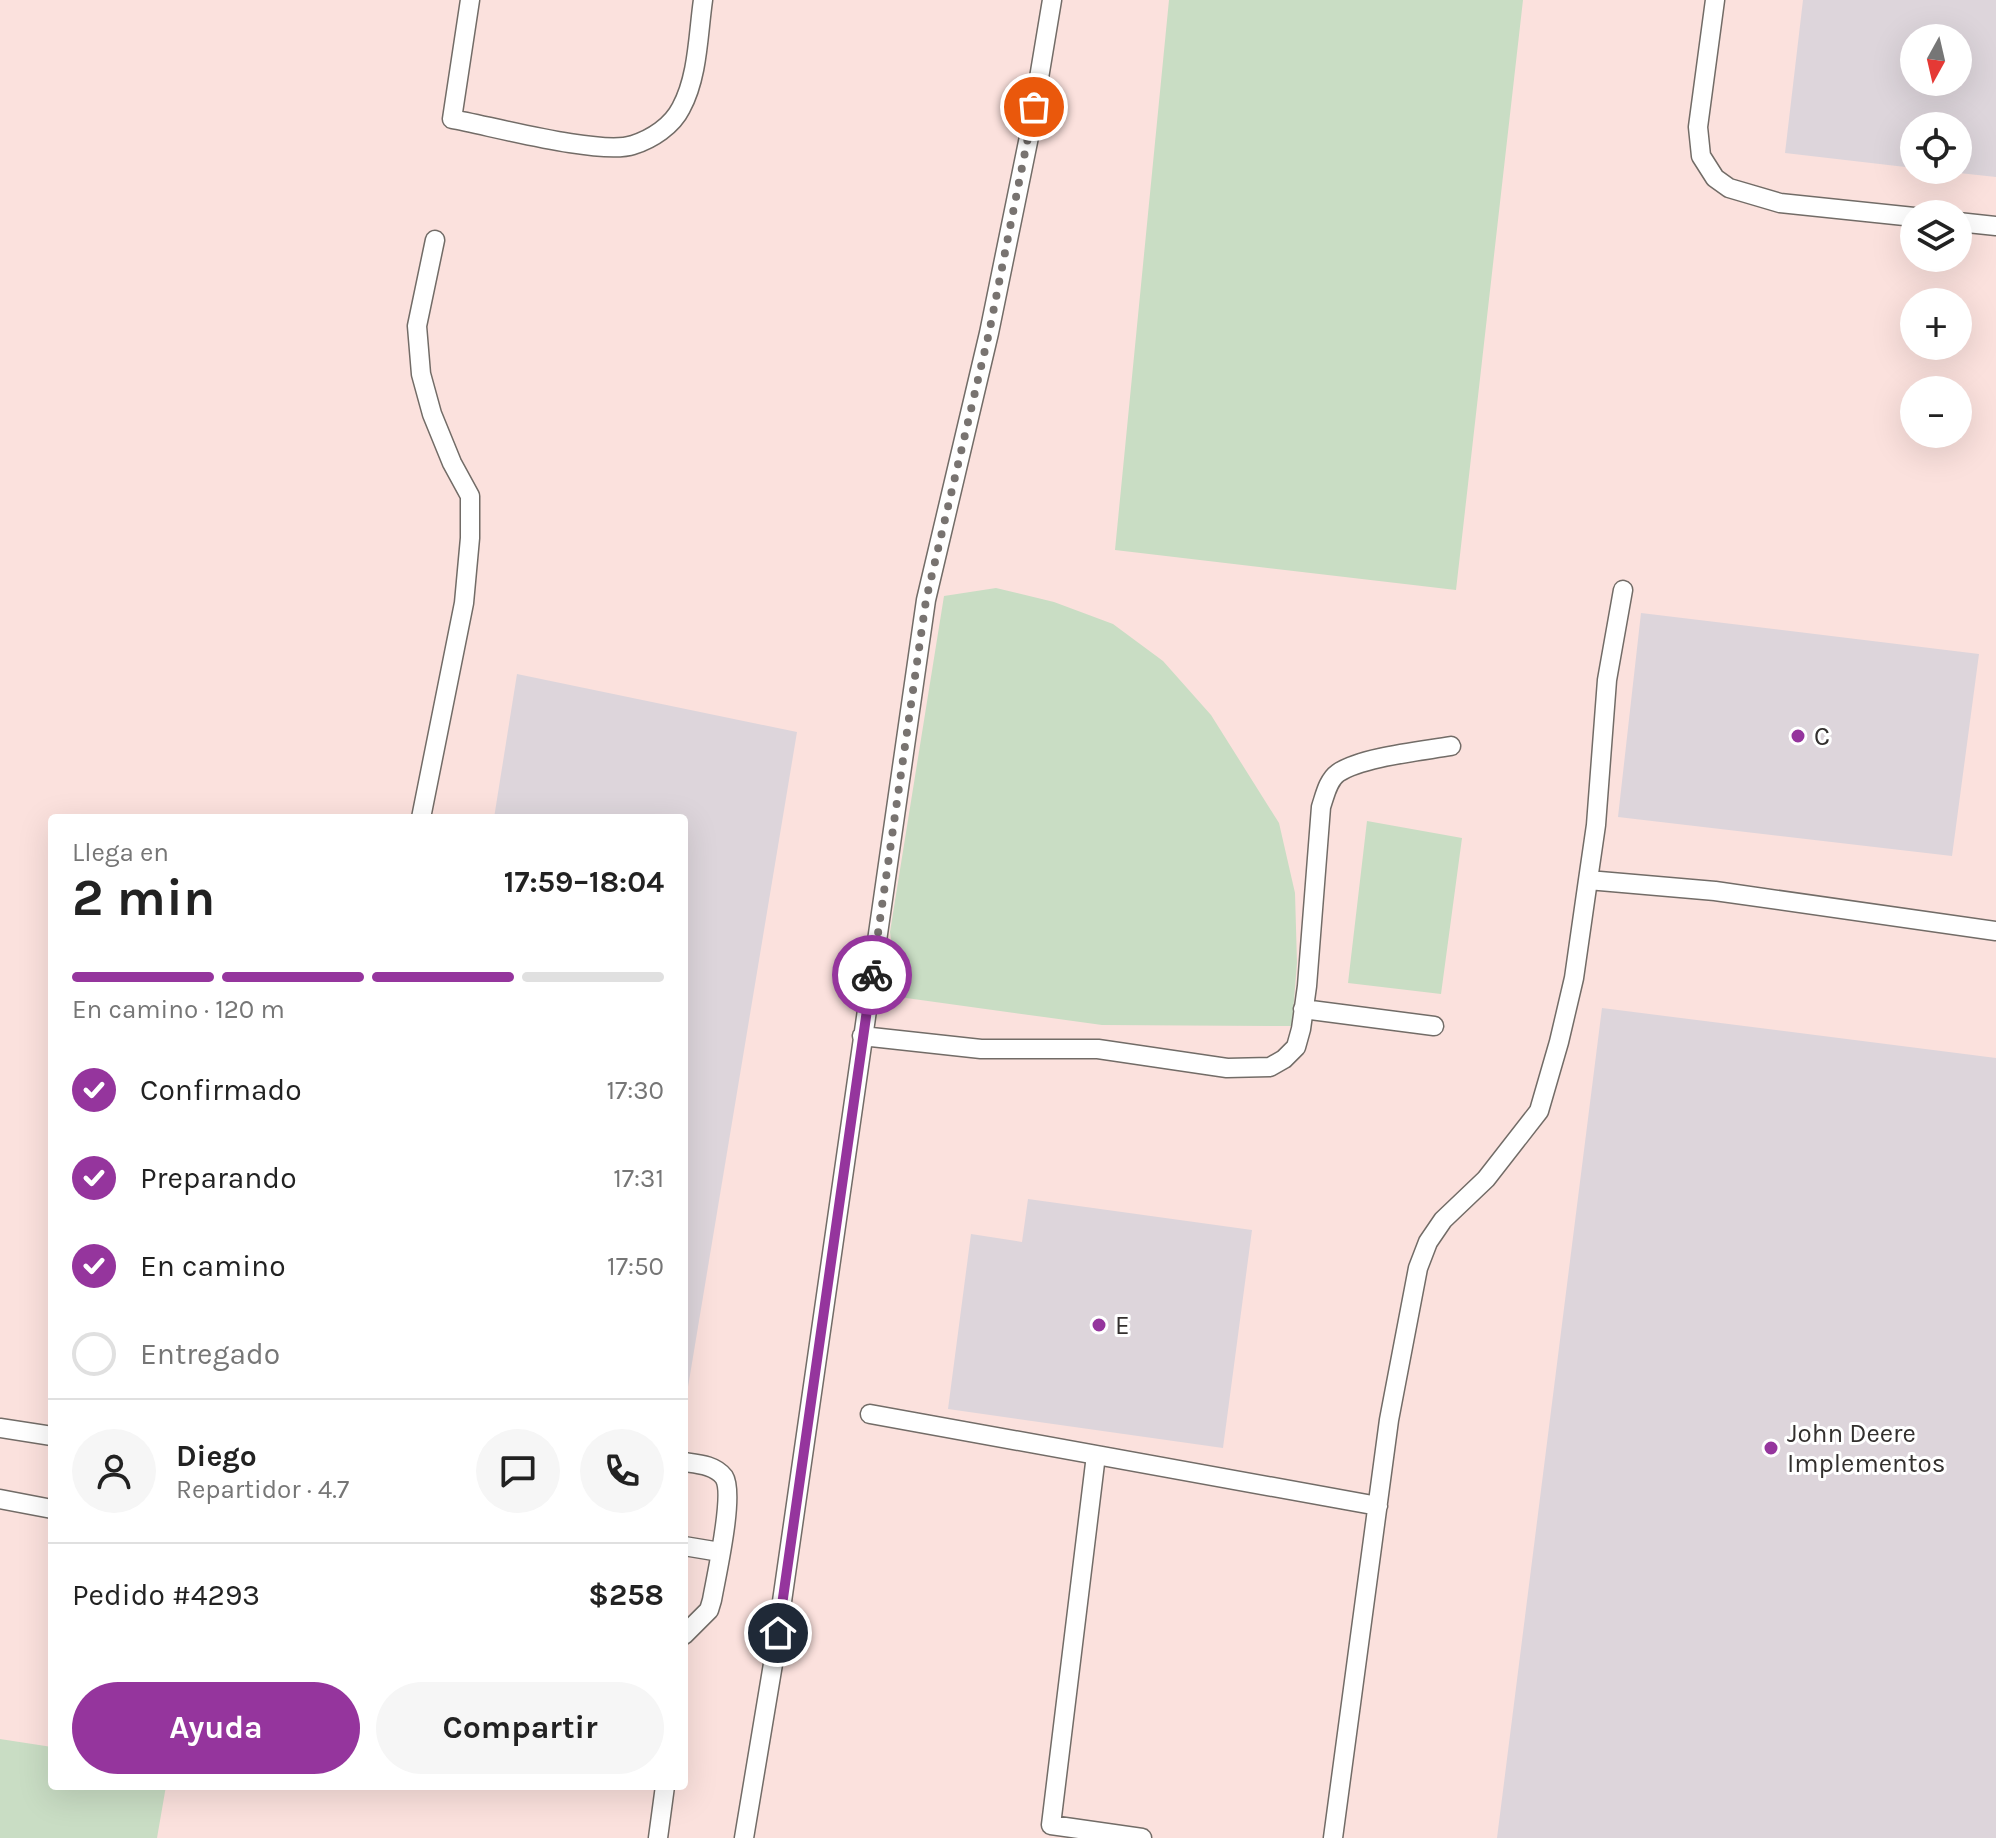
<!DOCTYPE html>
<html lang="es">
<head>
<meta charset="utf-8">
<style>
	:root { --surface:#fff; --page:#f6f6f6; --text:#222; --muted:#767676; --line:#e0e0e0; --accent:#95359d }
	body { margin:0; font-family:Karla,sans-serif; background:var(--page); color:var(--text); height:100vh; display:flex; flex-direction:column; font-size:30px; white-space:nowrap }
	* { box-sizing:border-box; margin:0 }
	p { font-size:26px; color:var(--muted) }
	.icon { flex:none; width:44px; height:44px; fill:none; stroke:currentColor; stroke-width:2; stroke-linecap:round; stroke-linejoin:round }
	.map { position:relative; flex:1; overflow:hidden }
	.panel { position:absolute; left:48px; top:814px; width:640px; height:976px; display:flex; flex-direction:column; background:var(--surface); border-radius:8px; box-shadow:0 8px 32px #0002 }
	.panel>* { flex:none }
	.needle { width:52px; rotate:188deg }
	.buttons { position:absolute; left:1900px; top:24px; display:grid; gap:16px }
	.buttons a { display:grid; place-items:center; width:72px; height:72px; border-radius:50%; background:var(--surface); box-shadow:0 8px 32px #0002; font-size:40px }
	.pin { position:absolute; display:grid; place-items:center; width:68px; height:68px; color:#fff; margin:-34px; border:4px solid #fff; border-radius:50%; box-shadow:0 2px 8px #0007 }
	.courier { position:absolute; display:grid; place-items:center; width:80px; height:80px; margin:-40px; border:6px solid #95359d; border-radius:50%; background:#fff; color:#222; box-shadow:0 2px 10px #0007 }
	.head em { font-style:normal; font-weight:700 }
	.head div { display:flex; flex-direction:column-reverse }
	.head { display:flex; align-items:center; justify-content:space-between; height:136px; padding:0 24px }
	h1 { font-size:52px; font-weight:700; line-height:60px }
	.bar { display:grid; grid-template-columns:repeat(4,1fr); gap:12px 8px; align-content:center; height:96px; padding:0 24px }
	.bar i { height:10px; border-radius:6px; background:var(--line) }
	.bar .on { background:var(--accent) }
	.bar p { grid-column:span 4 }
	.line { display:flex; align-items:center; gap:20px; padding:0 24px; border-top:2px solid var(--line) }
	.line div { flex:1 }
	.round { display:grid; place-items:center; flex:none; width:84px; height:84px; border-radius:42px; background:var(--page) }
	ol { padding:0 24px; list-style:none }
	li { display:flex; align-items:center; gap:24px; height:88px }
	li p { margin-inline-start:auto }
	li .icon { padding:8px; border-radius:50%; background:var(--accent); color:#fff; stroke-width:4 }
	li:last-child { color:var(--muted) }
	li i { width:44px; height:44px; border:4px solid var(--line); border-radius:50% }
	.action { display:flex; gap:16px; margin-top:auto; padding:16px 24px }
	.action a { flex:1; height:92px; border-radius:48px; background:var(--accent); color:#fff; font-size:32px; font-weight:700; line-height:92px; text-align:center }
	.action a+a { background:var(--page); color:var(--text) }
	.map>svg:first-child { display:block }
	.industrial { fill:#fbe1dd; fill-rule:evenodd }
	.green { fill:#c9ddc4 }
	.building { fill:#ddd5db; fill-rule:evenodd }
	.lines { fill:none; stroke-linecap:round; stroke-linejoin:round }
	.lane-casing { stroke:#726c67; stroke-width:21 }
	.lane { stroke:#fff; stroke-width:18 }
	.done { stroke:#787370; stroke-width:8; stroke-dasharray:0 14.4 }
	.route { stroke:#95359d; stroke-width:10 }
	.poi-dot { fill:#95359d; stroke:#fff; stroke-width:3 }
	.labels { text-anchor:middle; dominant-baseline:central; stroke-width:6; stroke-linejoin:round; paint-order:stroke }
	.poi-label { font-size:26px; fill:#33302e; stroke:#fff; text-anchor:start }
</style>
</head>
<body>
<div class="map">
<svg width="1996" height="1838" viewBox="0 0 1996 1838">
	<rect width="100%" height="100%" fill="#f7f0ea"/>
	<path class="industrial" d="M0 0H1996V1838H0ZM1914 38H1958V82H1914ZM1914 126H1958V170H1914ZM1914 214H1958V258H1914ZM1914 302H1958V346H1914ZM1914 390H1958V434H1914ZM52 818H684V1786H52Z"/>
	<path class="green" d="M1169 0H1523L1456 590 1115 550Z
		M996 588 1054 602 1113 624 1163 661 1211 715 1279 823 1295 893 1297 963 1292 1026 1102 1025 899 997 890 932 944 596Z
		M1367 821 1462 838 1441 994 1348 983Z
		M0 1739 52 1747V1786H166L157 1838H0Z"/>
	<path class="building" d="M1803 0H1996V177L1950 172 1958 170V126H1914V168L1785 153ZM1914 38H1958V82H1914Z
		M1641 613 1979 654 1952 856 1618 817Z
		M517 674 797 732 686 1399 684 818H494Z
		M1602 1008 1996 1058V1838H1497Z
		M1028 1199 1252 1230 1223 1448 948 1409 971 1234 1022 1242Z"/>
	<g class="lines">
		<defs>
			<path id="lane" d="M470 0 452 119C491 126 601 156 633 145 652 139 672 126 681 108 698 77 698 35 703 0
				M1715 0 1698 127 1701 156 1715 178 1729 188 1780 203 1914 217
				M1958 222 1996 226
				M421 818 464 603 470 538V496L452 463 432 414 421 374 417 326 435 240
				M1588 880 1596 825 1607 680 1623 590
				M1303 1009 1434 1026
				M862 1036 981 1049H1098L1227 1068 1270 1067 1284 1059 1296 1047 1301 1029 1307 986 1321 807C1325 795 1328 780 1338 773 1361 757 1422 751 1451 746
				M870 1414 1378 1506
				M0 1428 52 1436
				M1096 1455 1051 1825 1142 1838
				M684 1462C698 1464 715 1465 724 1477 735 1494 716 1577 712 1600L709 1610 684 1635
				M0 1499 52 1509
				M684 1546 720 1552
				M658 1838 665 1786
				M744 1838 773 1664 926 600 989 333 1030 132 1052 0
				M1333 1838 1389 1420 1418 1268 1428 1242 1443 1220 1486 1179 1539 1111 1559 1042 1574 978 1588 880 1715 891 1996 931"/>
		</defs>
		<use href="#lane" class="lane-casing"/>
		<use href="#lane" class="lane"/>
	</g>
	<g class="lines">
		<path class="done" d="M872 975 926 600 989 333 1034 107"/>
		<path class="route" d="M778 1633 872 975"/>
	</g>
	<g class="poi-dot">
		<circle cx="1798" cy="736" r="8"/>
		<circle cx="1099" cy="1325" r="8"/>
		<circle cx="1771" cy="1448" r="8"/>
	</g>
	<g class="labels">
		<g class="poi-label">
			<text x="1814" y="736">C</text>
			<text x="1115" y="1325">E</text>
			<text x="1787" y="1433">John Deere<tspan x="1787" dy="30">Implementos</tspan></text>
		</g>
	</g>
</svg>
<div class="buttons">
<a><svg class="needle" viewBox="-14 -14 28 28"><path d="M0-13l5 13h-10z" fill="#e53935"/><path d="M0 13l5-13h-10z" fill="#767676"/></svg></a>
<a><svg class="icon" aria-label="locate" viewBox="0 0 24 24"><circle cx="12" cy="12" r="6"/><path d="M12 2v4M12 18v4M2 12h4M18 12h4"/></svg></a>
<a><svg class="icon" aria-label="layers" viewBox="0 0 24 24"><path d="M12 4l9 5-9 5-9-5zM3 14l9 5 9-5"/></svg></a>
<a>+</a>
<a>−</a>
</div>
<div class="pin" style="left:1034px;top:107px;background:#ea580c"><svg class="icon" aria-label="bag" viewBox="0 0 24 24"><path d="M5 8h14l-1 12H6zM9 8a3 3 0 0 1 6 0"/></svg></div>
<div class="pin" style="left:778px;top:1633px;background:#1f2937"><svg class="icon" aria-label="home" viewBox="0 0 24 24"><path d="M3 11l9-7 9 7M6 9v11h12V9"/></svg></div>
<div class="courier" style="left:872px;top:975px"><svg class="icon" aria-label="bike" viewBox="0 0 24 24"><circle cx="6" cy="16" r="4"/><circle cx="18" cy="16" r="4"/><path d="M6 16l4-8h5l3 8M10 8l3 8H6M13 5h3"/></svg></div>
<section class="panel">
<div class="head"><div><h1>2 min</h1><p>Llega en</p></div><em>17:59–18:04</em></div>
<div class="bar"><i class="on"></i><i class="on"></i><i class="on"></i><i></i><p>En camino · 120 m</p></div>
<ol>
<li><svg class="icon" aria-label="check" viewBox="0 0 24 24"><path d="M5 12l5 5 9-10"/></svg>Confirmado<p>17:30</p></li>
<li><svg class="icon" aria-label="check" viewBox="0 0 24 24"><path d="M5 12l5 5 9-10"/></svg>Preparando<p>17:31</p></li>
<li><svg class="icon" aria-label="check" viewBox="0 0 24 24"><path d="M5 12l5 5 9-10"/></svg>En camino<p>17:50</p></li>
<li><i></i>Entregado</li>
</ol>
<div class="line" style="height:144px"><a class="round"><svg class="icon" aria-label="person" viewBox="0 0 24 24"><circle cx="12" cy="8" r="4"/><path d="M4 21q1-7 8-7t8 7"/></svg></a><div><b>Diego</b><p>Repartidor · 4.7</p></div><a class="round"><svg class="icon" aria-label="chat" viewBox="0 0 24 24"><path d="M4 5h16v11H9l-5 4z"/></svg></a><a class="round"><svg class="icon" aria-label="phone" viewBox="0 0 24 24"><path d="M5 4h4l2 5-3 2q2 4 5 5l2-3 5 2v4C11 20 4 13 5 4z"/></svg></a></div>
<div class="line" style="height:104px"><div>Pedido #4293</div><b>$258</b></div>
<div class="action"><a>Ayuda</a><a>Compartir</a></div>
</section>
</div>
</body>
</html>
